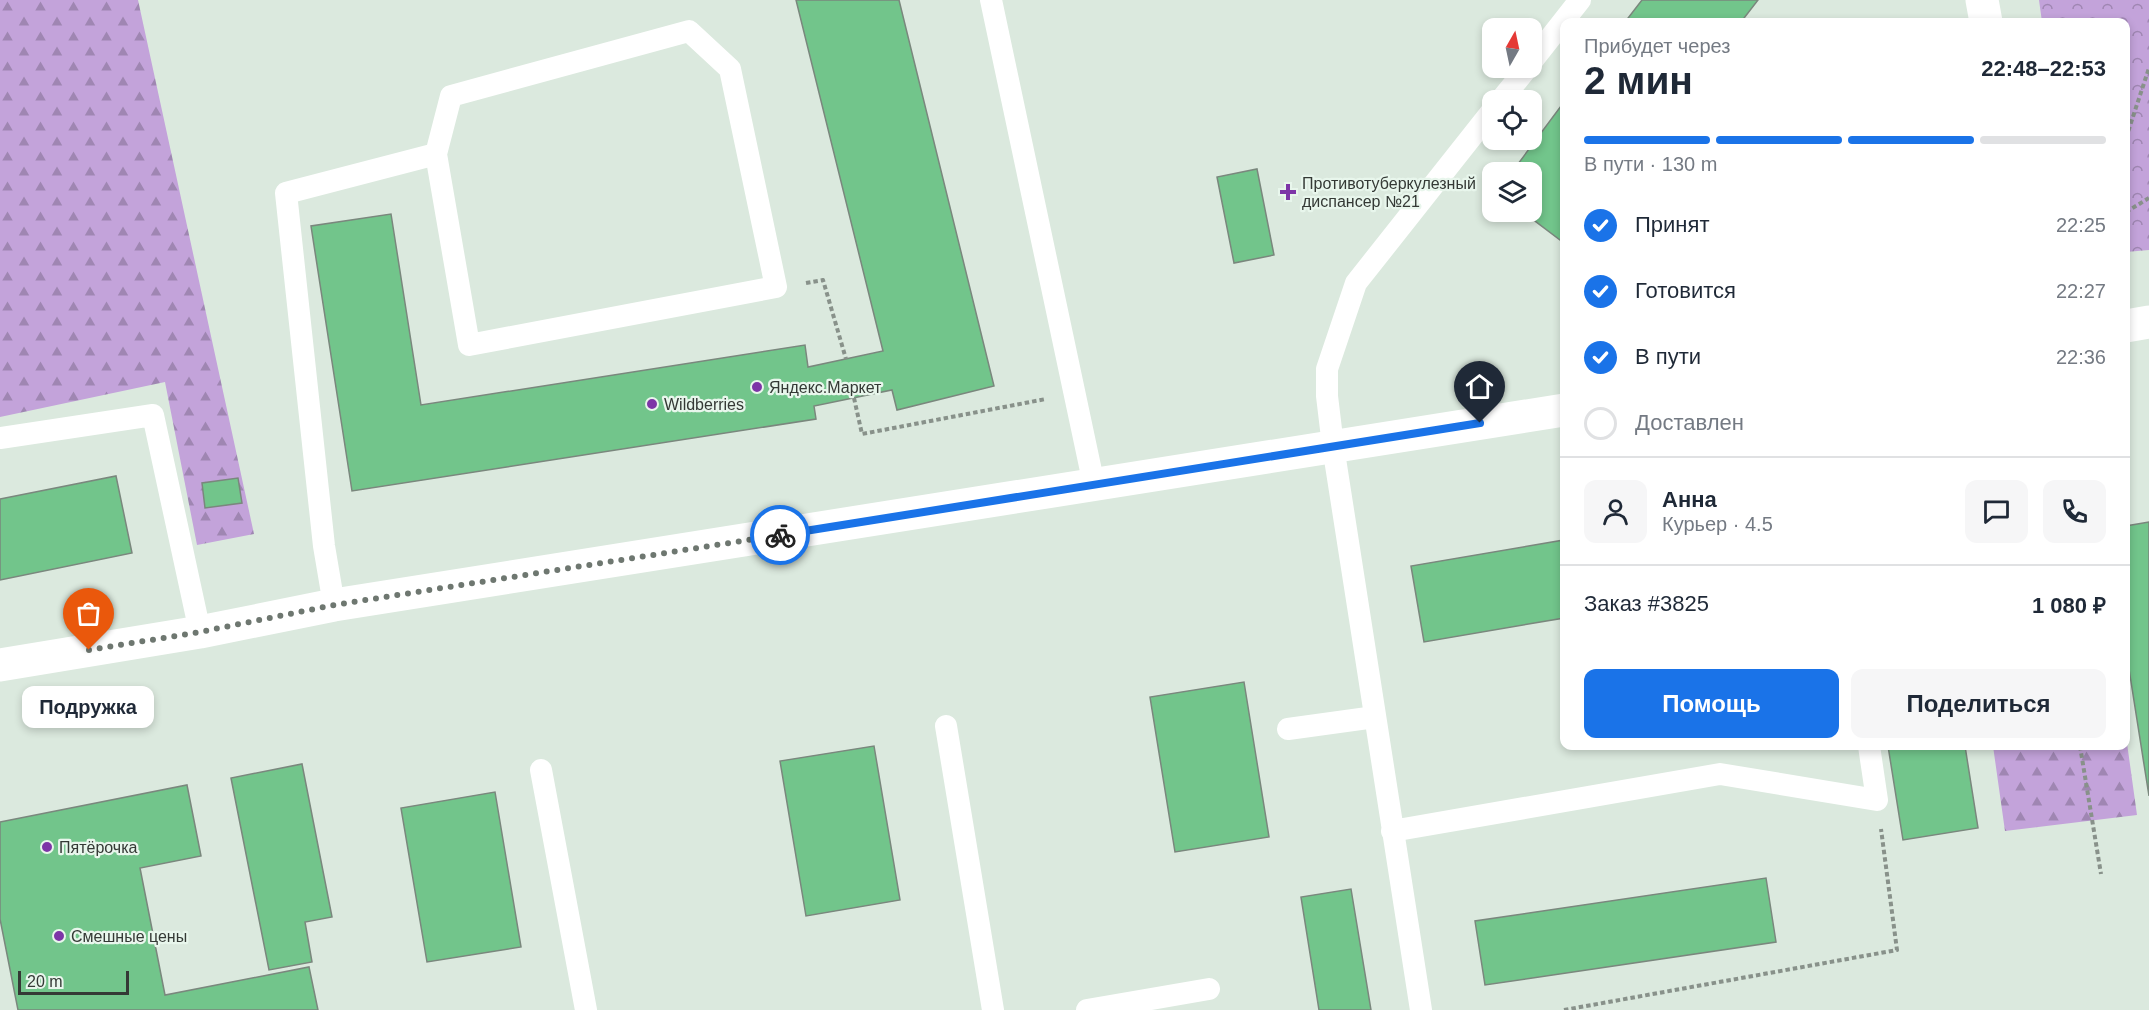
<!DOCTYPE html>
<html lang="ru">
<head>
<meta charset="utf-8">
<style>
	:root { --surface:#fff; --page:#f6f6f7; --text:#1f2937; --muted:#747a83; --line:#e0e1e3; --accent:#1a73e8 }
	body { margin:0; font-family:Arial,sans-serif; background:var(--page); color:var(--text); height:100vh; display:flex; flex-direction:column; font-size:22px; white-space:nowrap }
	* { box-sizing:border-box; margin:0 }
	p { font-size:20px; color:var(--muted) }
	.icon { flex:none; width:33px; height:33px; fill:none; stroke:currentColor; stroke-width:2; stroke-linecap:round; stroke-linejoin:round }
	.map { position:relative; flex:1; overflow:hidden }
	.details { position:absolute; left:1560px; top:18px; width:570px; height:732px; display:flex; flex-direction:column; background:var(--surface); border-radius:12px; box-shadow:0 3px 9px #0003 }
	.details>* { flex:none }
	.needle { width:39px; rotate:9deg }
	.controls { position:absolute; left:1482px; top:18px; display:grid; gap:12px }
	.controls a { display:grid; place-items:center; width:60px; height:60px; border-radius:12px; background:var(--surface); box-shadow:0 3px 9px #0003; font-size:30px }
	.scale { position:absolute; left:18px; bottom:15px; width:111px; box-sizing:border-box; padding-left:6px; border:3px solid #343935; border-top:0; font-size:16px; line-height:21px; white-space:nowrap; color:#343935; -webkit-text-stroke:4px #e8f6ec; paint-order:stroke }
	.pin { position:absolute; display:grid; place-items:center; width:51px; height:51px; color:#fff; margin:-62px -26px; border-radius:50% 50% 50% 0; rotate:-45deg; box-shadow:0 0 6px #0007 }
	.pin .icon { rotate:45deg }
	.courier { position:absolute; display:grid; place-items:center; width:60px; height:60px; margin:-30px; border:4px solid #1a73e8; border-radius:50%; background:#fff; color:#222; box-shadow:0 2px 8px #0007 }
	.bubble { position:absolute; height:42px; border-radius:12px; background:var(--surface); box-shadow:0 3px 9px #0003; font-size:20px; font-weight:600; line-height:42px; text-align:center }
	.overview em { font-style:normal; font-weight:600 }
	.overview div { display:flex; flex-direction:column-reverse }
	.overview { display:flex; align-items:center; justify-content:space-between; height:102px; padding:0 24px }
	h1 { font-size:39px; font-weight:600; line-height:45px }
	.bar { display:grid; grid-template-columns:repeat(4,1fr); gap:9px 6px; align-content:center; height:72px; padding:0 24px }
	.bar i { height:8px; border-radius:4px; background:var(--line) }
	.bar .selected { background:var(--accent) }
	.bar p { grid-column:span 4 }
	.line { display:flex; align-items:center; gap:15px; padding:0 24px; border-top:2px solid var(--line) }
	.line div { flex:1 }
	.round { display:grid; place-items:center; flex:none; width:63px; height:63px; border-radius:12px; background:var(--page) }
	ol { padding:0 24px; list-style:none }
	li { display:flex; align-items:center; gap:18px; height:66px }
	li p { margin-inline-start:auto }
	li .icon { padding:6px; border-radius:50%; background:var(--accent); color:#fff; stroke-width:4 }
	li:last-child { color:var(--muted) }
	li i { width:33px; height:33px; border:3px solid var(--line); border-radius:50% }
	.action { display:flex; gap:12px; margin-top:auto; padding:12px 24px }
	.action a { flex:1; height:69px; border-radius:12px; background:var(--accent); color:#fff; font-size:24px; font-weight:600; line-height:69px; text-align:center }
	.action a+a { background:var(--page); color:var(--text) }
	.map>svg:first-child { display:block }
	.forest { fill:url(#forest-firs) }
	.park { fill:url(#park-crowns) }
	.building { fill:#72c58b; stroke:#7a877d; stroke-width:1.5 }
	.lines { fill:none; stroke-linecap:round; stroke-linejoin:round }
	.path { stroke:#88918a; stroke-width:4; stroke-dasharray:4.5 3; stroke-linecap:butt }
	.service { stroke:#fff; stroke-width:22 }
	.minor { stroke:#fff; stroke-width:33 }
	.tertiary { stroke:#fff; stroke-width:33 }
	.done { stroke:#6e7770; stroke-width:6; stroke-dasharray:0 10.8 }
	.route { stroke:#1a73e8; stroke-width:8 }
	.poi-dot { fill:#7d35a7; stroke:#e8f6ec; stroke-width:2 }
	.labels { text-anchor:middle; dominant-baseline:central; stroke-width:4.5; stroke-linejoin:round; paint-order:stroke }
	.poi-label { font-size:16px; fill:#343935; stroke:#e8f6ec; text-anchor:start }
</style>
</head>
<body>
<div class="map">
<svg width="2149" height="1010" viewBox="0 0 2149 1010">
	<defs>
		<pattern id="forest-firs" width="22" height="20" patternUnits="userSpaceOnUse" patternTransform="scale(1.5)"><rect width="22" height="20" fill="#c3a3da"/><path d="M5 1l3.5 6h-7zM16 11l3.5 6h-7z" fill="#9f86b2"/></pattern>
		<pattern id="park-crowns" width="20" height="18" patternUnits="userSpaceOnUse" patternTransform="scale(1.5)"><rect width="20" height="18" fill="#c3a3da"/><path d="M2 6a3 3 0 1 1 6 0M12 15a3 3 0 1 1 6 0" fill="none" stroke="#9f86b2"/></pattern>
	</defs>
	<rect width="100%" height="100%" fill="#dbe9de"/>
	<path class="forest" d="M0 0H138L254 534 197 545 165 382 0 417Z
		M2126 736 2137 815 2005 831 1993 746H2126Z"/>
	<path class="park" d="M2039 0H2149V250L2126 252V22H2042Z"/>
	<path class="building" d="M796 0H899L994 386 897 410 892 390 814 406 816 419 352 491 311 226 391 214 421 405 805 345 808 367 883 351Z
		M1642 0H1758L1741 22H1625Z
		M1564 102V243L1523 212H1532V172H1512Z
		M1257 169 1274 255 1234 263 1217 177Z
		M116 476 132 553 0 580V499Z
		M238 478 242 503 205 508 202 483Z
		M2149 522V796L2126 650V526Z
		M1564 540V618L1424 642 1411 566Z
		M1244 682 1269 837 1175 852 1150 697Z
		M874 746 900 900 806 916 780 761Z
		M1888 746H1965L1978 828 1903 840Z
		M302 764 332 917 305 922 312 962 269 970 231 778Z
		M187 785 201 856 140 868 165 995 309 967 318 1010H18L0 919V822Z
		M495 792 521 947 427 962 401 808Z
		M1766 878 1776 942 1485 985 1475 921Z
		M1351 889 1371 1010H1319L1301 897Z"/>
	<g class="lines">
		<path class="path" d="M2126 138 2149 68
			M2126 212 2149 198
			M806 283 823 280 846 359
			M854 398 862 434 1046 399
			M2080 746 2101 874
			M1564 1010 1897 950 1881 829"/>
		<path class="service" d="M991 0 1094 485
			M1532 61 1580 0
			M1501 100 1527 68
			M0 438 153 415 200 632
			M334 605 324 546 286 193 436 154 451 96 689 31 730 69 776 287 469 345 436 154
			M946 726 993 1010
			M1288 729 1375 717
			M541 770 586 1010
			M1392 831 1720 774 1877 800 1869 746
			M1087 1010 1209 989
			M1421 1010 1333 446 1327 396V369L1356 283 1492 111"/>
		<path class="minor" d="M1982 0 1986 22"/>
		<path class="tertiary" d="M2126 326 2149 322
			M0 665 200 632 334 605 1564 410"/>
	</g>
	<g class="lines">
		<path class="done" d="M89 650 200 632 334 605 780 535"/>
		<path class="route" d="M780 535 1480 423"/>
	</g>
	<g class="poi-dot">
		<path d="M1285 183h6v6h6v6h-6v6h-6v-6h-6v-6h6z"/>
		<circle cx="757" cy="387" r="6"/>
		<circle cx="652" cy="404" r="6"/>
		<circle cx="47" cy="847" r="6"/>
		<circle cx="59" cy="936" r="6"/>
	</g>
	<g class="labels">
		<g class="poi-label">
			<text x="1302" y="183">Противотуберкулезный<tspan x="1302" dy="18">диспансер №21</tspan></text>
			<text x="769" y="387">Яндекс.Маркет</text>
			<text x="664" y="404">Wildberries</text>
			<text x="59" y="847">Пятёрочка</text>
			<text x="71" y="936">Смешные цены</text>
		</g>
	</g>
</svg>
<div class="controls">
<a><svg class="needle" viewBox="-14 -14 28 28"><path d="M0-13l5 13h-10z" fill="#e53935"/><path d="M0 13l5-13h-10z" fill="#747a83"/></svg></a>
<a><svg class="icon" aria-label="locate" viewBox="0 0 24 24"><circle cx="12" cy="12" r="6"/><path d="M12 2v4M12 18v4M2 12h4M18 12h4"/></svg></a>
<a><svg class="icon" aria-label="layers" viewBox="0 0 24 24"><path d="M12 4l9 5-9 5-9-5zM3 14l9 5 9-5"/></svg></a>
</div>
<div class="scale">20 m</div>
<div class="pin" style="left:89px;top:650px;background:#ea580c"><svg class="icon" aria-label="bag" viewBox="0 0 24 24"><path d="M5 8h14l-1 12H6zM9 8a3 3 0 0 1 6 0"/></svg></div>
<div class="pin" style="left:1480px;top:423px;background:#1f2937"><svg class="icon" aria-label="home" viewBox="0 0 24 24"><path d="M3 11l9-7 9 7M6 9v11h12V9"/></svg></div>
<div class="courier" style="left:780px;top:535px"><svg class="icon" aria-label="bike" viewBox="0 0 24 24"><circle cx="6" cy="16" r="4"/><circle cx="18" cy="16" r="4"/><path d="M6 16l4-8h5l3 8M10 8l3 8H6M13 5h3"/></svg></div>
<div class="bubble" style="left:22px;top:686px;width:132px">Подружка</div>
<section class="details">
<div class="overview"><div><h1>2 мин</h1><p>Прибудет через</p></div><em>22:48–22:53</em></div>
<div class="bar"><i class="selected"></i><i class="selected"></i><i class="selected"></i><i></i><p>В пути · 130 m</p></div>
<ol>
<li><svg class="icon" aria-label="check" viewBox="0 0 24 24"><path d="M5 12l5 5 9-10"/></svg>Принят<p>22:25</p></li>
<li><svg class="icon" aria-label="check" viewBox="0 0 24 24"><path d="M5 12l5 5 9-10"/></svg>Готовится<p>22:27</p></li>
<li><svg class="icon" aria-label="check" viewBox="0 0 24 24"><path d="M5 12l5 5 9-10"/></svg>В пути<p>22:36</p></li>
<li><i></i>Доставлен</li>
</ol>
<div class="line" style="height:108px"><a class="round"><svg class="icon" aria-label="person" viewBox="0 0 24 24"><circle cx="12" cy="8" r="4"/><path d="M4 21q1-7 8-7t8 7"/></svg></a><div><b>Анна</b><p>Курьер · 4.5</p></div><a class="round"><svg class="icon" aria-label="chat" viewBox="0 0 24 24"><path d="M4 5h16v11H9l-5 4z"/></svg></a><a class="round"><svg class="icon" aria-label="phone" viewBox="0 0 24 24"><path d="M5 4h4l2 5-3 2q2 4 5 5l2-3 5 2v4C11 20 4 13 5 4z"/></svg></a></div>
<div class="line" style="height:78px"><div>Заказ #3825</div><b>1 080 ₽</b></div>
<div class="action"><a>Помощь</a><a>Поделиться</a></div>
</section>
</div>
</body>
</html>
